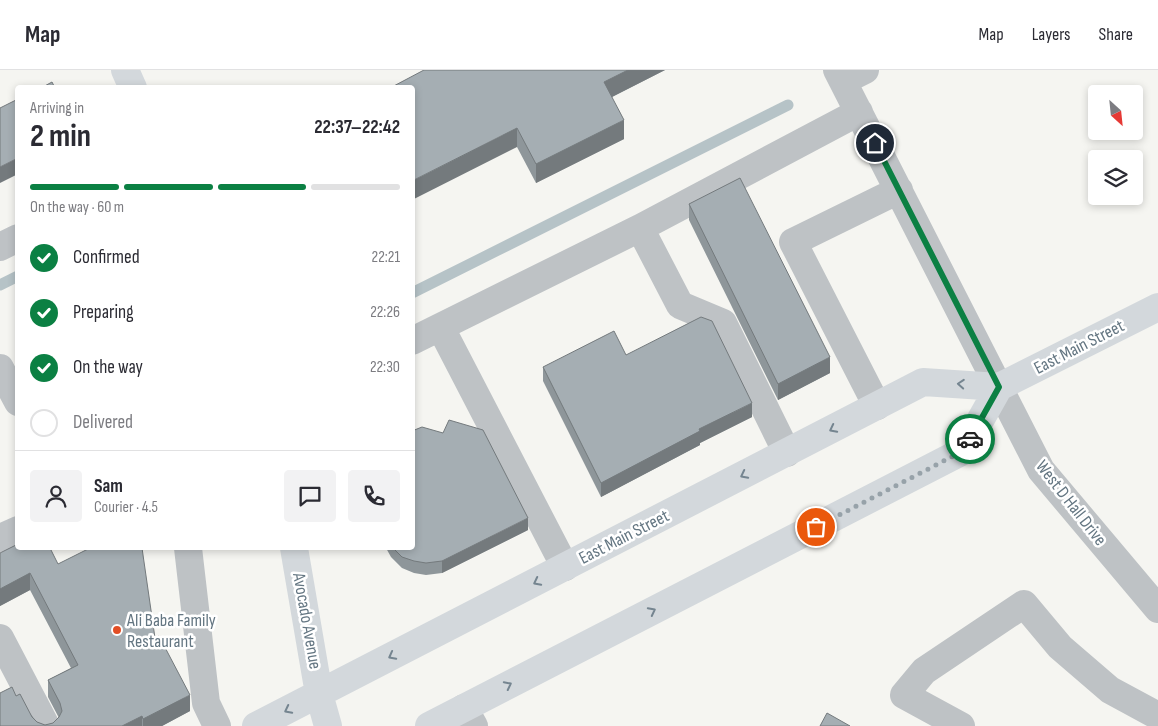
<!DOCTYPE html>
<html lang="en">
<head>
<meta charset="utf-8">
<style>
	:root { --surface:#fff; --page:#f2f2f3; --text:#2b2b33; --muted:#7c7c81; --line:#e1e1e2; --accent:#0b8043 }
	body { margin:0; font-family:"Sofia Sans Condensed",sans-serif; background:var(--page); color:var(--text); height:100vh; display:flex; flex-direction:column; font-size:19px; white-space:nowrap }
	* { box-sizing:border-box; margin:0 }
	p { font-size:16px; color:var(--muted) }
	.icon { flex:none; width:28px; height:28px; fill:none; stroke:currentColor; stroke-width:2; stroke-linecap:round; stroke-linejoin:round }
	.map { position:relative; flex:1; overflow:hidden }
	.panel { position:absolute; left:15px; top:15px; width:400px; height:465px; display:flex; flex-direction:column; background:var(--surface); border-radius:5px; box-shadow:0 2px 8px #0003 }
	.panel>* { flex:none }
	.needle { width:32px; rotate:153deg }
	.fabs { position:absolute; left:1088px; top:15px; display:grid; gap:10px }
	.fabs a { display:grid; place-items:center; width:55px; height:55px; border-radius:5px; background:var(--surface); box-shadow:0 2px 8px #0003; font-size:25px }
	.pin { position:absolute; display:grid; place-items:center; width:42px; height:42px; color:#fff; margin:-21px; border:2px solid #fff; border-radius:50%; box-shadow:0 1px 5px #0007 }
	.courier { position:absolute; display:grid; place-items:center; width:50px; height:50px; margin:-25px; border:4px solid #0b8043; border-radius:50%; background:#fff; color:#222; box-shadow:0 1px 6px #0007 }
	.overview em { font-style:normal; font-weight:700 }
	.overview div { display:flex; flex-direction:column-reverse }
	.overview { display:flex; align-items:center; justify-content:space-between; height:85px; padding:0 15px }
	h1 { font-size:32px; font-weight:700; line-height:38px }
	.bar { display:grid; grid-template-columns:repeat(4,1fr); gap:8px 5px; align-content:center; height:60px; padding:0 15px }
	.bar i { height:6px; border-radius:4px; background:var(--line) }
	.bar .active { background:var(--accent) }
	.bar p { grid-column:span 4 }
	.line { display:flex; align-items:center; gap:12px; padding:0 15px; border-top:1px solid var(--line) }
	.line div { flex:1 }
	.round { display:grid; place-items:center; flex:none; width:52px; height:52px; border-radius:5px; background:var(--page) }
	ol { padding:0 15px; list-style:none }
	li { display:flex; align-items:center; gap:15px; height:55px }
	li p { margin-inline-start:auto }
	li .icon { padding:5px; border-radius:50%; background:var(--accent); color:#fff; stroke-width:4 }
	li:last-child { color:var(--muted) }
	li i { width:28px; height:28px; border:2px solid var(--line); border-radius:50% }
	header { display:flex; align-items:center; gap:30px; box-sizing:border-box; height:70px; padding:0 25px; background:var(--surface); border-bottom:1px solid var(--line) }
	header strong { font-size:24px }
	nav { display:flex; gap:28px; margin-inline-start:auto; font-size:18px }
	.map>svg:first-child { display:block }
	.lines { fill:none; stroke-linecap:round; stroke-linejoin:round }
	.stream { stroke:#b6c3c7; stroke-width:11 }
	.minor { stroke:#bec2c5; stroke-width:28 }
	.major { stroke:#d3d8dc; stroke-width:28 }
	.wall { fill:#8e969a }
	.shaded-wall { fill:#747a7d }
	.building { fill:#a5aeb3; stroke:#747a7d }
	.oneway { stroke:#758590 }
	.done { stroke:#97a2a9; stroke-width:5; stroke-dasharray:0 9 }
	.route { stroke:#0b8043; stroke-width:6 }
	.poi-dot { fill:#e24e25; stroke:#fff; stroke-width:2 }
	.labels { text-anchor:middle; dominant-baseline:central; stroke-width:5; stroke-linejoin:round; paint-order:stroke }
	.street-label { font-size:18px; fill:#647682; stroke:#fff }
	.poi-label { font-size:18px; fill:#647682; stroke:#fff; text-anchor:start }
</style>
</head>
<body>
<header>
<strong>Map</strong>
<nav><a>Map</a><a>Layers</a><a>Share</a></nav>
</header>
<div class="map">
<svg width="1158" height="656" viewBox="0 0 1158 656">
	<rect width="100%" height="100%" fill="#f5f5f1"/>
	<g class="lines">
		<path class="stream" d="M0 215 18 206
			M412 223 788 35"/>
		<path class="minor" d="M837 0 1041 400 1158 539
			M843 11 865 0
			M0 177 18 168
			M441 258 565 497
			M412 271 640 158
			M0 298 18 332
			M877 336 793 172 899 120
			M787 383 723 253 680 235 640 158 859 42
			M0 468 18 460
			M188 478 206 633 217 656
			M0 568 46 656
			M464 638 474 656
			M961 656 904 625 924 601 1024 534 1060 577 1110 620 1158 646"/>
		<path class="major" d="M125 0 133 18
			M294 478 319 624 328 656
			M256 656 923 312 999 317 1158 237
			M429 656 963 381 999 317"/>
	</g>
	<path class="wall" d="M424 0H665L612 27 624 69 536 113 517 77Z
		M689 134 830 303 778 330 689 150Z
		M543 297 752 347 700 373V375L601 427 543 311Z
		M528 460 442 503 426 505 414 503 402 498 391 487 386 478H412Z
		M0 483 58 494 155 568 190 641 162 656H0L16 626 37 652 45 655 53 653 59 648 48 627V610L71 598 30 520 0 536Z"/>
	<path class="shaded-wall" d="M628 0H665L604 31V12Z
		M624 50V69L536 113V94Z
		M517 58V77L412 130V111Z
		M18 88V104L0 113V97Z
		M830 287V303L778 330V314Z
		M752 333V347L700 373V375L601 427V413L699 359Z
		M528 448V460L442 503V491Z
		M30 503V520L0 536V519Z
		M190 625V641L162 656H143V649Z
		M142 646V656H122Z"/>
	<path class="building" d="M424 0H628L604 12 624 50 536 94 517 58 412 111V18H390Z
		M52 12 55 18H41Z
		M18 29V88L0 97V38Z
		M740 108 830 287 778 314 689 134Z
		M701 247 712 251 752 333 699 359 700 361 601 413 543 297 614 261 626 285Z
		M449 350 483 360 528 448 442 491 426 493 414 491 402 487 393 478H412V361L422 357 443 363Z
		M18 474V478H50L58 494 90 478H142L155 568 159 566 190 625 143 649 142 646 122 656H0V623L12 617 16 626 20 624 32 647 37 652 45 655 53 653 59 647 62 641 60 633 48 610 78 595 30 503 0 519V483Z
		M827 643 850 656H820Z"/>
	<defs><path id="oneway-chevron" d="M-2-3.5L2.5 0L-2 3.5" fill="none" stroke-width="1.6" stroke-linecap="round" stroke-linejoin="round" transform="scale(1.25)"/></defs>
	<g class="oneway">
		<use href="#oneway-chevron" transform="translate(961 314) rotate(-176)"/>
		<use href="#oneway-chevron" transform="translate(833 359) rotate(153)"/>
		<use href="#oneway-chevron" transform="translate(744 405) rotate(153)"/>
		<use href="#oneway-chevron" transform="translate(537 512) rotate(153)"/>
		<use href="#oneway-chevron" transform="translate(652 541) rotate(-27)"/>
		<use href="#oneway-chevron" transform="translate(392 586) rotate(152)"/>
		<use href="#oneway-chevron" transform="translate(508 615) rotate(-27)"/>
		<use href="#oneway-chevron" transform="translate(288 640) rotate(153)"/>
	</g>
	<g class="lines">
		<path class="done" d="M816 457 963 381 970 369"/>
		<path class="route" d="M875 73 999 317 970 369"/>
	</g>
	<circle class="poi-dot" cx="117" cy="560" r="5"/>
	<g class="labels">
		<g class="street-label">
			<text transform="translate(1079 277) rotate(-27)">East Main Street</text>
			<text transform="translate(1071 433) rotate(52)">West D Hall Drive</text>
			<text transform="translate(624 467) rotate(-27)">East Main Street</text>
			<text transform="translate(307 551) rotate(80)">Avocado Avenue</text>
		</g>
		<g class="poi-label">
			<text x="127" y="550">Ali Baba Family<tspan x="127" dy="21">Restaurant</tspan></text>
		</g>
	</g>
</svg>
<div class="fabs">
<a><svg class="needle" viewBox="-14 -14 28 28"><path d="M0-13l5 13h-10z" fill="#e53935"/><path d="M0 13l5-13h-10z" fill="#7c7c81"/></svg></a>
<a><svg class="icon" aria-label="layers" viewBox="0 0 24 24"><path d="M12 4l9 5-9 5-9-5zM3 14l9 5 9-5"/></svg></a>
</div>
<div class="pin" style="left:816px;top:457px;background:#ea580c"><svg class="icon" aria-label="bag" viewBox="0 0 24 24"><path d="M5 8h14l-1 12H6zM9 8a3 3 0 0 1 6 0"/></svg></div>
<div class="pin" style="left:875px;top:73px;background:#1f2937"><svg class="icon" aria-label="home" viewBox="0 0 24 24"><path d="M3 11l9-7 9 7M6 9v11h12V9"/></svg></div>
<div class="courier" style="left:970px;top:369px"><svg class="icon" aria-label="car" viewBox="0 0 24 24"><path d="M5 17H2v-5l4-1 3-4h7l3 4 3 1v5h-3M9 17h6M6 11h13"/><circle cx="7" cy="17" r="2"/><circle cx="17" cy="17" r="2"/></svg></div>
<section class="panel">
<div class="overview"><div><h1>2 min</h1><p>Arriving in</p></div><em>22:37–22:42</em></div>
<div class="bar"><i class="active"></i><i class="active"></i><i class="active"></i><i></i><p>On the way · 60 m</p></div>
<ol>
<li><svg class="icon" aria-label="check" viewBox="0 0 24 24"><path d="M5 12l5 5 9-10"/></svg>Confirmed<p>22:21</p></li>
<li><svg class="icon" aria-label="check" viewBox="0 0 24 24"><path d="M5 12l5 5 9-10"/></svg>Preparing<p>22:26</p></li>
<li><svg class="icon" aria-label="check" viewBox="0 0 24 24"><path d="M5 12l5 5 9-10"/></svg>On the way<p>22:30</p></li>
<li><i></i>Delivered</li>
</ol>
<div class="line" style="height:90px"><a class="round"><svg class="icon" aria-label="person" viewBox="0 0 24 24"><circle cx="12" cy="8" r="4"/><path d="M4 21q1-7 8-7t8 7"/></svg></a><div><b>Sam</b><p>Courier · 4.5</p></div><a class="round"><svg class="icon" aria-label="chat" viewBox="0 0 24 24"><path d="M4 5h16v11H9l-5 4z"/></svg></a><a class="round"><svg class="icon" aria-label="phone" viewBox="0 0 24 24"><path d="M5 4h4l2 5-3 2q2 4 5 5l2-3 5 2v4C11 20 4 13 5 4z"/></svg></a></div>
</section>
</div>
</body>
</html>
